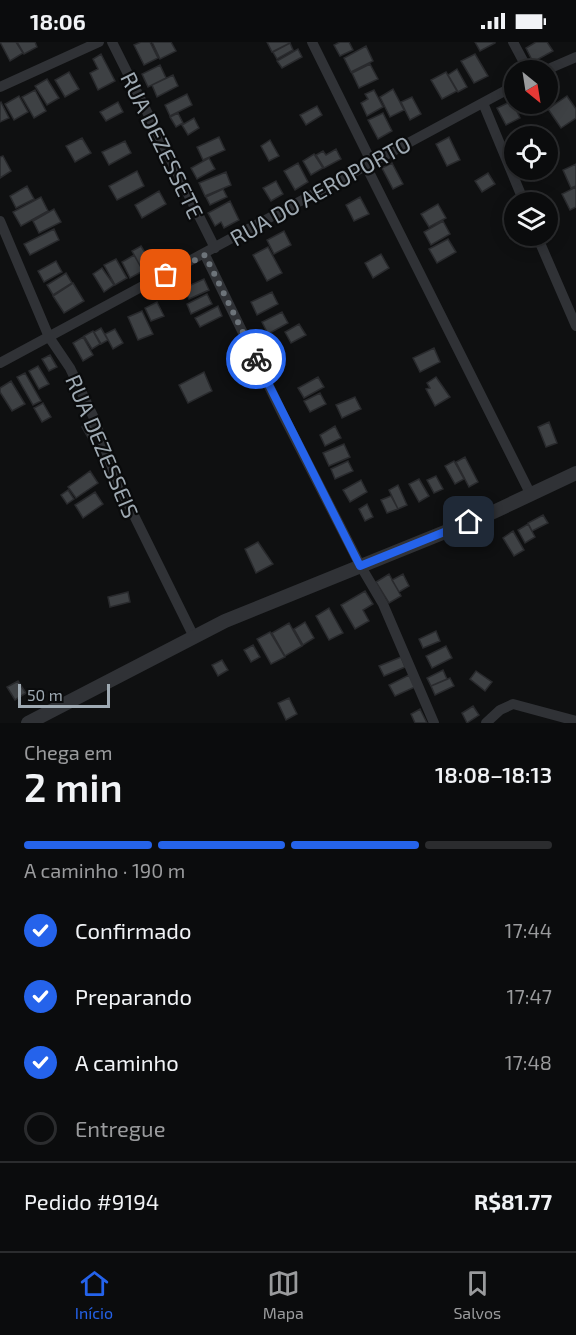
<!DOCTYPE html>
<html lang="pt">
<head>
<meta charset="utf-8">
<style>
	:root { --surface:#0b0c0d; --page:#141516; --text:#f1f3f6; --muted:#9a9b9d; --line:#2b2c2e; --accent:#2563eb }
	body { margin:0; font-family:"Exo 2",sans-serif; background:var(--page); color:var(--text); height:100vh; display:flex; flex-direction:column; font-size:22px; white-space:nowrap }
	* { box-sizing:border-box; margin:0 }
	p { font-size:20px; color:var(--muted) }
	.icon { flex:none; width:33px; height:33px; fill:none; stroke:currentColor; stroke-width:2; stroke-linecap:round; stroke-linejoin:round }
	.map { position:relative; height:681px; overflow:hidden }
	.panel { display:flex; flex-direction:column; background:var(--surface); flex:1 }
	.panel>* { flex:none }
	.needle { width:39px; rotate:150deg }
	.buttons { position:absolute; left:504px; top:18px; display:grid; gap:12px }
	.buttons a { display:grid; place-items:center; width:54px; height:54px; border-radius:50%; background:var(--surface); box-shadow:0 3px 15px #0003,0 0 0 2px var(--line); font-size:30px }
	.scale { position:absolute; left:18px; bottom:15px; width:92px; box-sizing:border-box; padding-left:6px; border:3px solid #9faab3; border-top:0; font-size:16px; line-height:21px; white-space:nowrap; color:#9faab3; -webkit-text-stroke:4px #0a0b0c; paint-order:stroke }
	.pin { position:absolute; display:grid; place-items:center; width:51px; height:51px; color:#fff; margin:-26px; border-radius:12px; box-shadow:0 3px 9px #0006 }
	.courier { position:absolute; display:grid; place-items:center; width:60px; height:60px; margin:-30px; border:4px solid #2563eb; border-radius:50%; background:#fff; color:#222; box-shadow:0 2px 8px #0007 }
	.head em { font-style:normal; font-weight:600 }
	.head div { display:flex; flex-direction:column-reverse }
	.head { display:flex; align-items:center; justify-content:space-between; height:102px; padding:0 24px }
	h1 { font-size:39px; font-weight:600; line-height:45px }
	.bar { display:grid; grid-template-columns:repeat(4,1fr); gap:9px 6px; align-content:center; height:72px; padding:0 24px }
	.bar i { height:8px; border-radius:4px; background:var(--line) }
	.bar .on { background:var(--accent) }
	.bar p { grid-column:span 4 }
	.line { display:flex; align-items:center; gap:15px; padding:0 24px; border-top:2px solid var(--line) }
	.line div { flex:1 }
	ol { padding:0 24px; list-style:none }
	li { display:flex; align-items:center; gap:18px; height:66px }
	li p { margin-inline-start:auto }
	li .icon { padding:6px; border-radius:50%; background:var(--accent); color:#fff; stroke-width:4 }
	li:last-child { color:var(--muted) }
	li i { width:33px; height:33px; border:3px solid var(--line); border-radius:50% }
	.status { display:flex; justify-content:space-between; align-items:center; height:42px; padding:0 30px; background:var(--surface); direction:ltr }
	.status svg { height:16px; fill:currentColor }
	.tabs { display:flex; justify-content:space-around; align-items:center; height:84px; border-top:2px solid var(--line); background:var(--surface); font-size:16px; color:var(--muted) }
	.tabs a { display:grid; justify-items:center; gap:3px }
	.tabs .on { color:var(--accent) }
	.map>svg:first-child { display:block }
	.building { fill:#3e4144; stroke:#292a2d; stroke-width:1.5 }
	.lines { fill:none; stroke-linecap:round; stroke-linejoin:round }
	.minor { stroke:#303236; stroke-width:10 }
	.tertiary { stroke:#303236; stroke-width:14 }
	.done { stroke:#6d747a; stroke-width:6; stroke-dasharray:0 10.8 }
	.route { stroke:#2563eb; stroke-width:8 }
	.labels { text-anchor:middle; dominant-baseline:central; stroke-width:4.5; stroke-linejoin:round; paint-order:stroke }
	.street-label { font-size:22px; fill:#9faab3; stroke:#0a0b0c }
</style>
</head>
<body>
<div class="status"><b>18:06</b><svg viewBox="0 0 49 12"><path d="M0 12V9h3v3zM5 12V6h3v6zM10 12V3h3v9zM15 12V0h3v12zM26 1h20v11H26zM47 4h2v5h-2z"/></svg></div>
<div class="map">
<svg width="576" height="681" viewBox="0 0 576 681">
	<rect width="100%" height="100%" fill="#0f1011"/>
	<path class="building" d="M0 0H16L23 11 10 19Z
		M17 0H35L37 5 24 12Z
		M141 0H150L158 16 144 23 134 3Z
		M152 0H171L176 9 160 17Z
		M267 0H290V1L272 10Z
		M340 0H349L353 8 340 14 334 3Z
		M475 0H495V1L480 9Z
		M536 0H547L553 9 533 20 526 6Z
		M290 1 293 8 277 17 273 10Z
		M366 4 373 19 351 30 344 16Z
		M298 7 302 15 282 26 277 19Z
		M101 12 115 39 98 48 90 31 98 27 93 17Z
		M475 12 488 34 474 41 461 19Z
		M370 22 378 37 359 46 352 31Z
		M160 23 166 36 148 45 142 32Z
		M457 27 467 45 458 50 448 33Z
		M69 30 79 47 65 55 55 38Z
		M446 30 457 49 442 57 431 38Z
		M173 33 178 44 157 55 152 43Z
		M47 37 59 56 47 63 35 44Z
		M393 47 404 68 390 75 380 55Z
		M35 48 46 69 34 76 22 55Z
		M374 48 383 65 367 74 361 61 368 57 365 52Z
		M187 52 192 63 170 74 165 63Z
		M19 54 28 70 14 78 5 62Z
		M567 54 576 67V76L561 86 548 67Z
		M412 55 421 72 410 78 401 60Z
		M512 59 520 76 506 83 497 66Z
		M1 60 9 76 0 80V61Z
		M118 60 123 70 106 79 100 70Z
		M317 64 322 73 306 83 300 73Z
		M178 71 183 81 176 85 170 75Z
		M383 71 392 89 378 97 368 78Z
		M194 76 199 86 188 93 182 83Z
		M219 95 225 108 203 118 197 105Z
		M449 95 460 118 447 124 436 102Z
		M82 96 91 111 75 120 66 104Z
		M270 98 279 114 269 119 261 104Z
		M125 99 131 111 109 123 102 110Z
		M336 107 341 117 324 126 316 113 323 109 326 113Z
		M314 112 323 126 311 133 303 119Z
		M3 114 11 129 0 136V115Z
		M209 116 215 127 197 137 191 126Z
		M298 121 308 140 295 148 284 129Z
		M392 121 403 142 393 147 382 126Z
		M576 122V144L571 146 563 128Z
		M548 127 550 131 534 139 528 128Z
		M137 129 144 144 117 158 109 144Z
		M226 130 231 143 205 154 199 141Z
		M488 131 495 142 482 150 475 139Z
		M276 139 283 152 271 159 263 146Z
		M27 144 34 157 16 166 10 154Z
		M576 145V165L570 168 562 152Z
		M223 147 227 155 210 163 206 155Z
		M159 149 166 162 142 176 135 163Z
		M41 155 48 169 21 184 13 170Z
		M360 155 369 172 354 179 346 163Z
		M230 159 239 178 224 186 221 180 215 184 208 171Z
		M438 162 446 176 429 185 421 172Z
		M54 167 61 180 39 191 33 179Z
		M443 179 450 192 431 203 424 190Z
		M54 187 59 198 30 213 24 202Z
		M284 189 291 203 274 212 267 198Z
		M448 197 456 210 437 221 429 207Z
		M141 204 153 224 143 229 132 209Z
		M268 205 282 231 267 239 253 213Z
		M381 212 389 226 373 236 365 221Z
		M134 213 143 229 130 236 122 220Z
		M116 217 127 236 115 243 104 223Z
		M56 219 62 230 44 240 38 229Z
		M102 226 114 243 104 250 93 232Z
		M66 231 72 241 53 253 47 243Z
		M204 237 209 248 189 257 184 246Z
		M73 241 84 259 64 271 53 254Z
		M272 250 278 262 257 273 251 260Z
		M207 252 212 262 191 272 187 262Z
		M157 260 164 274 151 279 145 266Z
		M218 264 222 274 200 285 195 276Z
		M142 269 153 292 138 298 128 275Z
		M282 270 288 281 268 292 262 280Z
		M299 282 306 293 291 301 285 290Z
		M101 286 108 298 101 302 94 290Z
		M115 287 123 301 113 307 105 292Z
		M93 289 100 302 92 307 84 294Z
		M83 295 93 313 83 319 73 301Z
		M434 306 440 320 420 330 413 316Z
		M50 313 57 325 49 329 42 317Z
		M38 324 49 342 39 347 29 329Z
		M204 330 212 349 188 361 179 343Z
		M25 331 41 359 33 363 17 335Z
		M318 335 324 345 304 356 298 346Z
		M436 335 450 355 435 364 426 347 430 346 427 341Z
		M11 339 25 362 12 369 0 350V346Z
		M320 351 326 362 310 370 304 359Z
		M355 355 361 367 342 376 336 363Z
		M43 361 51 375 42 380 34 366Z
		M90 380 98 394 90 399 82 385Z
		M549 380 557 401 546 405 538 385Z
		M335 384 341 396 325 404 320 393Z
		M344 402 350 415 329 424 323 411Z
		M465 415 478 440 469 445 456 420Z
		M348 419 353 429 335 437 331 427Z
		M454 419 464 437 455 442 445 424Z
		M90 429 98 441 76 456 68 445Z
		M436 434 443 447 434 451 427 438Z
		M419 437 429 454 419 460 409 442Z
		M361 438 367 450 350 460 343 448Z
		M398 443 407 463 398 467 389 448Z
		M68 448 74 457 67 462 61 453Z
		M95 450 103 462 83 476 75 463Z
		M391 454 398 467 387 471 381 458Z
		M367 462 373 475 365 479 359 467Z
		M543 473 548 481 532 489 528 481Z
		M528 482 535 495 525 501 518 488Z
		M513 489 524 508 514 514 503 496Z
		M258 500 273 522 256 531 245 507Z
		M389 532 401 554 389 561 376 540Z
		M403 532 409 544 399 550 392 538Z
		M365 549 373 562 363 568 369 579 355 587 341 563Z
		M128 550 130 560 110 565 108 555Z
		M329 566 343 591 329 598 316 574Z
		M305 580 314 596 303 603 294 587Z
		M289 581 302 604 285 614 272 591Z
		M436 589 440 599 423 606 419 597Z
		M270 590 285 615 271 622 257 597Z
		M253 603 260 615 251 620 244 608Z
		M446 604 452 616 432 626 426 614Z
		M401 615 405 625 384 634 379 624Z
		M222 618 228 628 218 634 212 623Z
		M443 628 447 637 431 644 427 636Z
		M476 629 492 640 485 649 470 637Z
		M409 633 415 645 395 654 389 643Z
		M450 636 454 644 435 653 431 644Z
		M18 639 26 651 15 658 7 645Z
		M289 656 297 672 286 678 278 661Z
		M473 664 479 673 467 681 462 671Z
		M420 667 427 681H415L411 672Z"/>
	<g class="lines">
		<path class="minor" d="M112 0 215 206
			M312 0 371 119
			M513 0 528 28
			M546 28 576 15
			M0 45 99 0
			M483 61 524 160
			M365 122 530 451
			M0 179 49 295 70 326 93 374 117 439 194 595
			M537 194 576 284
			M205 213 283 373 360 523 383 562 434 681
			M0 321C172 229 343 136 514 44
			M486 681 500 668 513 662 576 679"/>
		<path class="tertiary" d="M28 681 225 579 487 473 576 431"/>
	</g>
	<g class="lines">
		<path class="done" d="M166 233 205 213 256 317"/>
		<path class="route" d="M256 317 360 524 469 480"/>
	</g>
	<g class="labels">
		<g class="street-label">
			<text transform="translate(163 103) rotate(64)">RUA DEZESSETE</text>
			<text transform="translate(320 148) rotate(-29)">RUA DO AEROPORTO</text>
			<text transform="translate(103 404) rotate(67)">RUA DEZESSEIS</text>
		</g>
	</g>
</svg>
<div class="buttons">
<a><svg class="needle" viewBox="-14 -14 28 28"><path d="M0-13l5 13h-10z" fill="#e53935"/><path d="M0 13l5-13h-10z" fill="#9a9b9d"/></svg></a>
<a><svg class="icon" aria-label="locate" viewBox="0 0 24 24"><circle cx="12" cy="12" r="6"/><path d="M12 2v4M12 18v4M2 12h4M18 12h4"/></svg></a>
<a><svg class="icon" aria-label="layers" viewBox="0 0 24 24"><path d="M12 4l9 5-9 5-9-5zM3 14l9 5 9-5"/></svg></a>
</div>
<div class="scale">50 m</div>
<div class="pin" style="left:166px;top:233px;background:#ea580c"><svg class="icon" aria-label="bag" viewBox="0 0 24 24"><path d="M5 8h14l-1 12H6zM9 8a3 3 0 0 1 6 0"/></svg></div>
<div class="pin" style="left:469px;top:480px;background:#1f2937"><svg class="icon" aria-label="home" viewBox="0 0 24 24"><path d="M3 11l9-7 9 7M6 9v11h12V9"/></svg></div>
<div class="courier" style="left:256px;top:317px"><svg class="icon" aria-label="bike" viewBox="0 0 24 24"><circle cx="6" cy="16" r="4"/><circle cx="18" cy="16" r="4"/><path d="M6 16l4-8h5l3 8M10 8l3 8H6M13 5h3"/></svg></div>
</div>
<section class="panel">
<div class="head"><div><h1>2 min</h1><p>Chega em</p></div><em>18:08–18:13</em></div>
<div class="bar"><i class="on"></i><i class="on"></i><i class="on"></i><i></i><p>A caminho · 190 m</p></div>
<ol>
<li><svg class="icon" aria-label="check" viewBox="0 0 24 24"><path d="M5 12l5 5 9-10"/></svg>Confirmado<p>17:44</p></li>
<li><svg class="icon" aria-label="check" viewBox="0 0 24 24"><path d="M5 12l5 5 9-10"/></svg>Preparando<p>17:47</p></li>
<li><svg class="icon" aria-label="check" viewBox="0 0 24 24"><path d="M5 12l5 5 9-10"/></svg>A caminho<p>17:48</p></li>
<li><i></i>Entregue</li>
</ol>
<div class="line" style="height:78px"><div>Pedido #9194</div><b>R$81.77</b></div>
</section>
<nav class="tabs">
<a class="on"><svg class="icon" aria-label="home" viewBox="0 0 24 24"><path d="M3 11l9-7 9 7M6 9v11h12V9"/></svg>Início</a>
<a><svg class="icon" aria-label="map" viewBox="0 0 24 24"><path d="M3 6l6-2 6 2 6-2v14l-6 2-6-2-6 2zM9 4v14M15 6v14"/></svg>Mapa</a>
<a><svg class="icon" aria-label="saved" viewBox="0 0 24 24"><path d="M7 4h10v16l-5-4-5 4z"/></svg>Salvos</a>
</nav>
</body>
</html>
